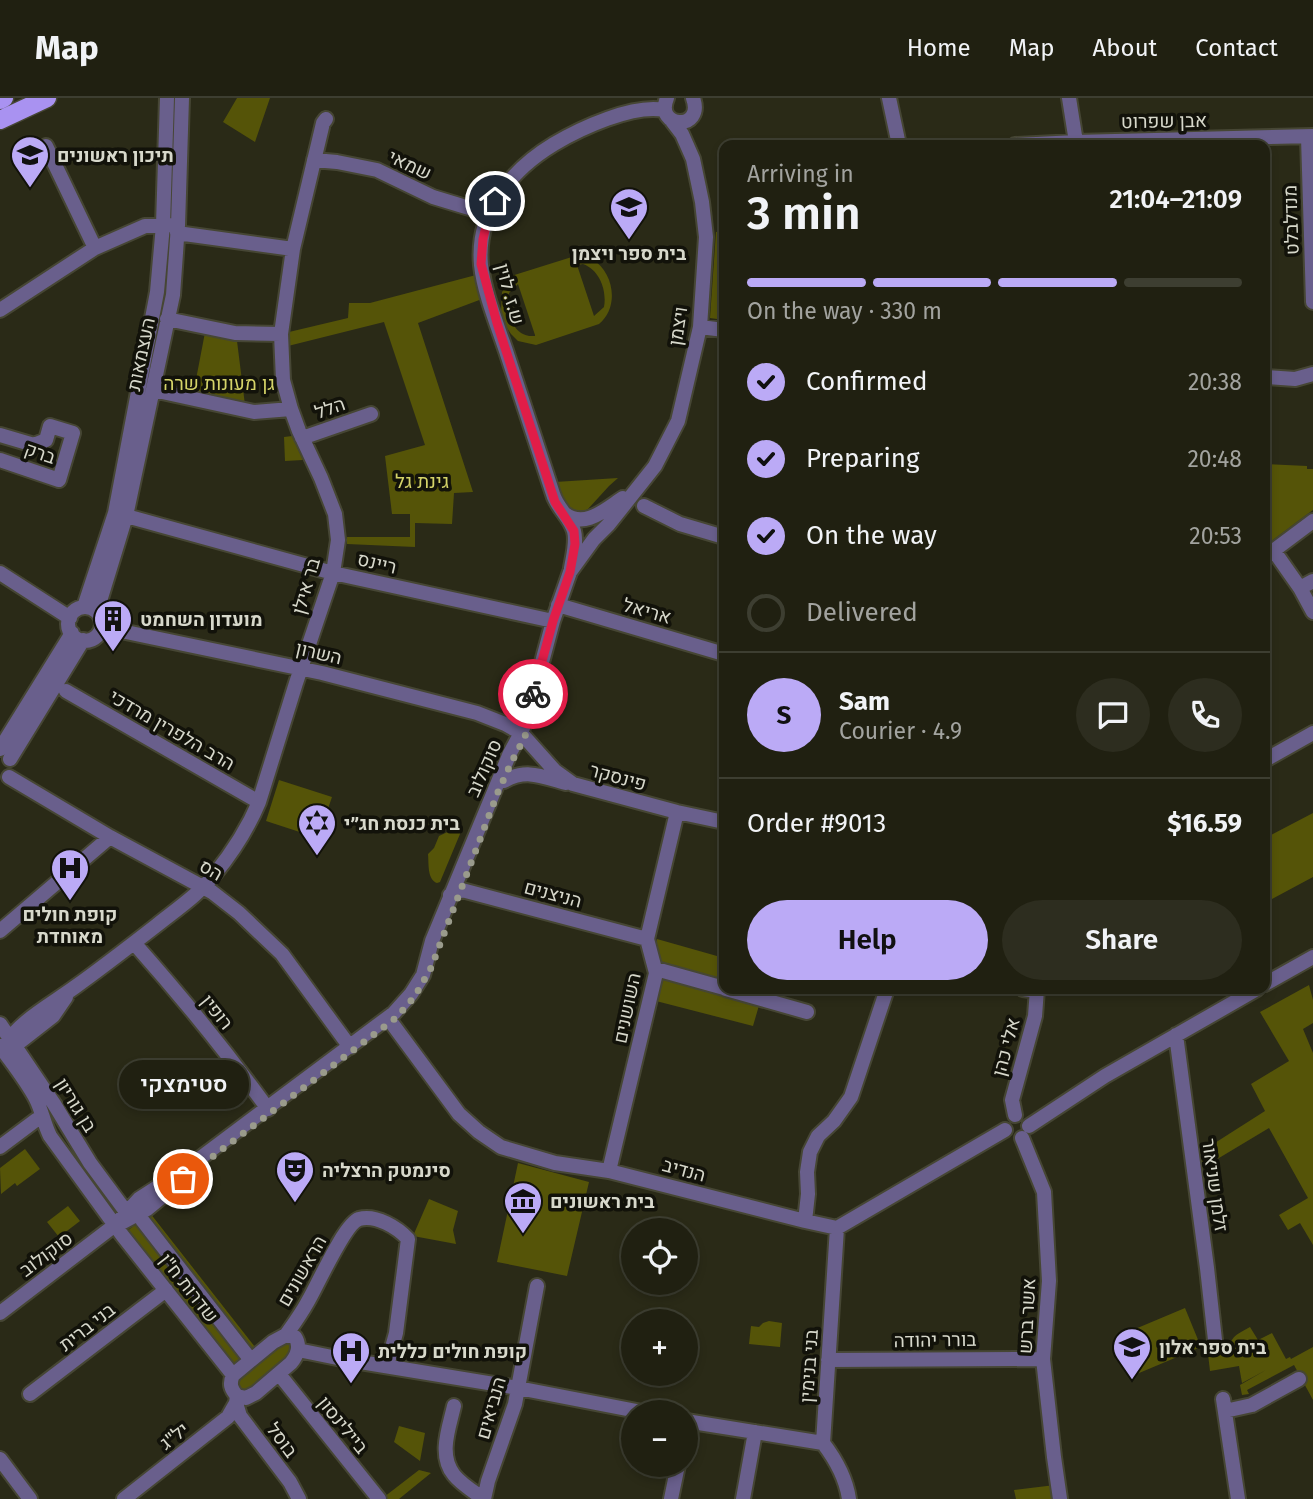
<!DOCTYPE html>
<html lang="en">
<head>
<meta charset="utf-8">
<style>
	:root { --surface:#202011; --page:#2d2d1f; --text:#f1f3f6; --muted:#a2a39f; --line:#3d3e31; --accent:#bbaaf6 }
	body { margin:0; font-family:"Fira Sans",Heebo,sans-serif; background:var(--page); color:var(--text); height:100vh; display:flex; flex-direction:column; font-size:26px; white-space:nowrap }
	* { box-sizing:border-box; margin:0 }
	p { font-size:23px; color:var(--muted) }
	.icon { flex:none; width:38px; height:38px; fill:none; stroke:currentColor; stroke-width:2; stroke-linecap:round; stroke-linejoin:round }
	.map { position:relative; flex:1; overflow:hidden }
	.sheet { position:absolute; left:719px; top:42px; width:551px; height:854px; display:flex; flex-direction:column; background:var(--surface); border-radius:14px; box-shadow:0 4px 10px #0003,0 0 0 2px var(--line) }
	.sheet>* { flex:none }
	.controls { position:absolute; left:621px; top:1120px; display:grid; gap:14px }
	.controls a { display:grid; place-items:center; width:77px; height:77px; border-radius:50%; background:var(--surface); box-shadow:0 4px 10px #0003,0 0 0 2px var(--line); font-size:35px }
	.pin { position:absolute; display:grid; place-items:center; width:60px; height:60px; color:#fff; margin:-30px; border:4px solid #fff; border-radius:50%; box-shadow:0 2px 7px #0007 }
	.courier { position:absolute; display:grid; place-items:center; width:70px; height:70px; margin:-35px; border:5px solid #e11d48; border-radius:50%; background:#fff; color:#222; box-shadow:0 2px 9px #0007 }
	.bubble { position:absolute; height:49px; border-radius:24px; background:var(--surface); box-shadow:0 4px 10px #0003,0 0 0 2px var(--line); font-size:23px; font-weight:600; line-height:49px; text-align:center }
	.overview em { font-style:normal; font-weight:600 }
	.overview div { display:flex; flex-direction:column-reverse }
	.overview { display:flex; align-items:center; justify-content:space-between; height:119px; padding:0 28px }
	h1 { font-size:46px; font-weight:600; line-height:52px }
	.bar { display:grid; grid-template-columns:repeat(4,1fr); gap:10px 7px; align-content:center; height:84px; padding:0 28px }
	.bar i { height:9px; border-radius:5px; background:var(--line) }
	.bar .on { background:var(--accent) }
	.bar p { grid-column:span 4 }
	.line { display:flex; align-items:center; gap:18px; padding:0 28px; border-top:2px solid var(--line) }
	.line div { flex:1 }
	.round { display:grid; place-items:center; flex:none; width:74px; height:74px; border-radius:37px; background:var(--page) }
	ol { padding:0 28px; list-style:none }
	li { display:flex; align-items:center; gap:21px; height:77px }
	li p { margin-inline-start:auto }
	li .icon { padding:7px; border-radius:50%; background:var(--accent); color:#111; stroke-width:4 }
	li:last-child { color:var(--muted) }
	li i { width:38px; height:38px; border:4px solid var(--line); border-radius:50% }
	.primary-button { display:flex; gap:14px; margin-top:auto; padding:14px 28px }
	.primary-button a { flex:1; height:80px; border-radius:42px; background:var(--accent); color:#111; font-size:28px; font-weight:600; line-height:80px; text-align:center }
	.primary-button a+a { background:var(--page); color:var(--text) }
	header { display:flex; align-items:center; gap:42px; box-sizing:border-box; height:98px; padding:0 35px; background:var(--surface); border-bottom:2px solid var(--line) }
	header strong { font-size:33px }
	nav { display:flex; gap:38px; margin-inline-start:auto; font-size:24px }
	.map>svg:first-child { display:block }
	.green { fill:#555408; fill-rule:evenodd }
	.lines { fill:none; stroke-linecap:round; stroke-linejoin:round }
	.minor-casing { stroke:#464634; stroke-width:18 }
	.major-casing { stroke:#464634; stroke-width:21 }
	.minor { stroke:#695f8c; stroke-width:14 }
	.major { stroke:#a992f1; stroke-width:18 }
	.done { stroke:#9a9b8c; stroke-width:7; stroke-dasharray:0 12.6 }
	.route { stroke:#e11d48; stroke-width:9 }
	.labels { text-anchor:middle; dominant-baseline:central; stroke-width:7; stroke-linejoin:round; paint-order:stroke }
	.street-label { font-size:19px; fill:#d7d8cb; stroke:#12120a }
	.poi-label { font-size:19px; font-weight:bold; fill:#d7d8cb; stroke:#12120a; text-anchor:start }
	.park-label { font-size:19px; fill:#d5d469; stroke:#12120a }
</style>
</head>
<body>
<header>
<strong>Map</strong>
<nav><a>Home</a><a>Map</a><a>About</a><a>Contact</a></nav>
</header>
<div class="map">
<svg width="1313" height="1401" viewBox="0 0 1313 1401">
	<rect width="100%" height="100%" fill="#2a2a17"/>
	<path class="green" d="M237 0H270L255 44 223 24Z
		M724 133V222L710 220 716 134Z
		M575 158C581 159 587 159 592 161 615 175 619 210 599 226L536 247 518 243 511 236 505 227 501 214 502 194 508 186 505 180ZM583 166C600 172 607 193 604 209L594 218 577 167ZM518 186 535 237V238C512 240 507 214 509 195Z
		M476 177 482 201 418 225 473 394 454 395 452 426 415 425V449L347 446V439H410V416H392L385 358 425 347 384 224 288 248 289 234 348 220 349 205H370Z
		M207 224 272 239 237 243 246 315 193 297Z
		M292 338 303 362 285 363 284 339Z
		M1265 366 1307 368V371H1313V412L1265 448Z
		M618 380 609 388 588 411 582 414H575L562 406 555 384Z
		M279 682 332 699 318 740 266 723Z
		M1313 715V779L1272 801 1265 789V740Z
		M456 730 460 732V736L440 784 437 785C427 781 429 766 428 756L434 750 439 738Z
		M657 841 724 860V883L662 867 654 856Z
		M662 879 760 904 753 928 656 903Z
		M1309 887 1313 902V925L1303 931 1313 955V1147L1300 1125 1288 1132 1279 1117 1308 1100 1269 1030 1199 1072 1196 1057 1265 1013 1251 986 1289 963 1260 914Z
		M25 1051 40 1071 17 1088 15 1085 1 1096 0 1070Z
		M518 1065 589 1084 567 1178 497 1164Z
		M429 1101 458 1113 453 1132 456 1146 413 1138Z
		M68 1108 80 1123 59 1139 47 1124Z
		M150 1115 259 1254 280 1239 298 1248 246 1300 231 1282 122 1137Z
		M1185 1210 1201 1249 1132 1278 1116 1239Z
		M769 1223 782 1225 780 1249 749 1246 751 1228 759 1229 763 1225Z
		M1250 1229 1258 1242 1272 1235 1286 1261 1290 1259 1291 1261 1313 1249V1302L1294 1267 1247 1292 1249 1296 1242 1297 1240 1287 1266 1272 1242 1285 1239 1268 1210 1273 1208 1256 1230 1252C1229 1238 1240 1235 1250 1229Z
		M399 1328 425 1335 420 1363 394 1344Z
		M419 1372 431 1375 399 1401H385L384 1399Z
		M1055 1387 1057 1401H1016L1014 1392Z"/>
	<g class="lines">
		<defs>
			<path id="minor" d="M667 0C654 31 705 33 693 0
				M889 0 899 47
				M1069 0 1076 44
				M1308 39 1313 204
				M1015 47 1076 44 1313 38
				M46 48 95 150
				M314 62 337 64 377 72 433 99 489 116
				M177 135 293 151
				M0 212 95 150 145 128 170 127
				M167 221 235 235 281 236
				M700 229 724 232
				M1265 279 1295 281 1313 276
				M153 292 254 314 291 311
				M0 337 34 347 46 342 50 328 73 335 59 382 0 362
				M302 340 371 316
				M644 408 680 426 724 439
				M564 415C584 432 606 411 623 400
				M119 416 333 475 553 523
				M1274 453 1300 490 1313 514
				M1265 459 1313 423
				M571 470C573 458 577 444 574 433 570 419 557 410 553 396 538 350 523 305 508 259 499 231 484 196 481 167 476 114 511 72 554 46 581 30 633 6 664 12
				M0 475 70 520
				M1300 490 1313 483
				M558 507 724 556
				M84 509 115 415 157 194 163 127 167 0
				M68 526a17 17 0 1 1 34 0a17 17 0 1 1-34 0Z
				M97 513 126 418 173 197 178 127 182 0
				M102 529 322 575 477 615 505 626 521 635 555 673 573 686 677 714 724 724
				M66 593 259 704
				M0 651 72 535
				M10 661 83 542
				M1265 662 1313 635
				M9 679 110 739 212 794 239 815 282 856 350 949
				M504 683C527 670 543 679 566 685
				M450 797 462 792 647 841
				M0 833 110 739
				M134 845C181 898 226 953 268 1011
				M656 871 724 890
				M1265 886 1313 859
				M726 891 807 914
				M1023 891 1038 893
				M388 920 459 1016 479 1034 501 1049 555 1065 609 1073 805 1123 837 1130 1005 1032
				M0 926 54 1006 90 1065 124 1111 126 1121
				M1176 937 1207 1170 1215 1242
				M0 948C12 965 26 982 36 1001 42 1013 44 1026 50 1038L122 1137 233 1277
				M5 950 21 943 53 918 66 899
				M2 951C20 922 49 908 75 889 103 869 130 848 157 827 177 811 198 797 214 777 232 755 248 730 259 704L296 585 333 475 338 442 335 416 321 380 299 333 291 311 283 282 281 236 293 151 323 25 326 21
				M1015 1017 1012 1002 1035 918 1037 891
				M1029 1028 1105 978 1257 891
				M1022 1040 1044 1094 1049 1183 1043 1261 1054 1359 1060 1401
				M0 1049 36 1022 43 1021
				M609 1073 656 875 647 841 677 714
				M142 1122 250 1261
				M805 1123 808 1096 807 1074 810 1054 818 1038 834 1023 851 999 887 891
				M121 1125 147 1111 181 1083
				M837 1130 823 1345C836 1362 846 1380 849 1401
				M0 1215 115 1127 139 1101 187 1070 394 915 411 896 423 877 432 843 510 655 521 635 529 613 553 523 570 474 594 441 609 426 655 368 678 323 700 229 706 139 702 104 693 61 682 36 672 23
				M286 1237C293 1227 301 1216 307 1205 317 1189 344 1126 359 1121 376 1116 398 1130 408 1141L396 1235 387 1268
				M286 1237 295 1239C301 1248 297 1258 291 1265L256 1295 246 1300 237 1298C231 1291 229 1286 233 1277L273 1244Z
				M298 1252 342 1261 518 1290 642 1314
				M828 1262 1043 1261
				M279 1276 379 1401
				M30 1296 166 1192
				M1223 1301 1238 1401
				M236 1305 240 1318 290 1384 299 1401
				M454 1308C449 1330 438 1357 454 1377 461 1386 474 1394 484 1401
				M1225 1313 1252 1307 1299 1281
				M686 1323 823 1345
				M0 1361 30 1401
				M124 1401 228 1319 236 1305 237 1298
				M484 1401 488 1383 515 1306 537 1188
				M671 1401 678 1367
				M743 1401 755 1334"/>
			<path id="major" d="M0 2 4 0
				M0 22 47 0"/>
		</defs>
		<use href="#minor" class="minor-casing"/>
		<use href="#major" class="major-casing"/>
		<use href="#minor" class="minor"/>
		<use href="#major" class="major"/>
	</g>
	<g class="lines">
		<path class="done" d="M183 1081 397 919 415 898 431 870 498 694 512 663 525 639 533 596"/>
		<path class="route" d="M495 103 489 116 483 141 481 166 497 225 555 404 574 433 575 446 570 474 553 523 533 596"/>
	</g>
	<defs>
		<symbol id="school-pin" viewBox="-11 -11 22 30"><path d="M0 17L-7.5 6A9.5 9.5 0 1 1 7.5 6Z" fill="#bbaaf6" stroke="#12120a"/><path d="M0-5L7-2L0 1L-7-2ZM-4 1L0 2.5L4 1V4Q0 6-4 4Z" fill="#111"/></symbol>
		<symbol id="building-pin" viewBox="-11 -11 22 30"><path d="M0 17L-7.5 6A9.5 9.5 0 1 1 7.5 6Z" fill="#bbaaf6" stroke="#12120a"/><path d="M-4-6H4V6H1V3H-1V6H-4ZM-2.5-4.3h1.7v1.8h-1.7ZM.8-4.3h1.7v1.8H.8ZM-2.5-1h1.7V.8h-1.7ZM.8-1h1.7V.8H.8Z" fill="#111"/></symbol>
		<symbol id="synagogue-pin" viewBox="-11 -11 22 30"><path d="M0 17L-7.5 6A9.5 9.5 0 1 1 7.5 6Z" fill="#bbaaf6" stroke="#12120a"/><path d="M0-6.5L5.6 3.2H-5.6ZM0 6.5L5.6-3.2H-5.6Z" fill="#111"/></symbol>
		<symbol id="hospital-pin" viewBox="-11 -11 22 30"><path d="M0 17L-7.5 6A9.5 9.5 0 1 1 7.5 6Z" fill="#bbaaf6" stroke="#12120a"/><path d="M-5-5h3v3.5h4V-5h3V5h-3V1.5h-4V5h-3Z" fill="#111"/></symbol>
		<symbol id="theatre-pin" viewBox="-11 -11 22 30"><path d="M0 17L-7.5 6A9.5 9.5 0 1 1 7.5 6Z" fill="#bbaaf6" stroke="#12120a"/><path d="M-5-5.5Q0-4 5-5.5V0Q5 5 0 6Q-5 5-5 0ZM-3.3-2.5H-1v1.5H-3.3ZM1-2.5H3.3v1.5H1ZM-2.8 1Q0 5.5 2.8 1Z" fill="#111"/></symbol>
		<symbol id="museum-pin" viewBox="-11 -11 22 30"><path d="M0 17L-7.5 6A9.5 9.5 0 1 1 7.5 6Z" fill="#bbaaf6" stroke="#12120a"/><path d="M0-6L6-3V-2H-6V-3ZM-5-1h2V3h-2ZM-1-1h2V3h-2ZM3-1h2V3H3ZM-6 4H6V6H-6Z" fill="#111"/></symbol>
	</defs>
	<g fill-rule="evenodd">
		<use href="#school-pin" x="8" y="35" width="44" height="60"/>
		<use href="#school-pin" x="607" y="87" width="44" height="60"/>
		<use href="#building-pin" x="91" y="499" width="44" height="60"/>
		<use href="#synagogue-pin" x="295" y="703" width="44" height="60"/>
		<use href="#hospital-pin" x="48" y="748" width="44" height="60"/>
		<use href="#theatre-pin" x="273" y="1050" width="44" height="60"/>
		<use href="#museum-pin" x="501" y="1081" width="44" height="60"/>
		<use href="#school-pin" x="1110" y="1227" width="44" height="60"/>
		<use href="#hospital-pin" x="329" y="1231" width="44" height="60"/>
	</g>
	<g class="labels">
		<g class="street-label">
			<text transform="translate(1164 23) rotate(-1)">אבן שפרוט</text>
			<text transform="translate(410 67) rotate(25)">שמאי</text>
			<text transform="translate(1291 122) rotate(-92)">מנדלבלט</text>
			<text transform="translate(510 196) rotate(75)">ש.ז. לוין</text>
			<text transform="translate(678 228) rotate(-81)">ויצמן</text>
			<text transform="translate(141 256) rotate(-78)">העצמאות</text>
			<text transform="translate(330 310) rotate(-19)">הלל</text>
			<text transform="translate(40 355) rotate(19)">ברק</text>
			<text transform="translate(377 465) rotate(13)">ריינס</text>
			<text transform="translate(306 488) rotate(-74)">בר אילן</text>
			<text transform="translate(647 513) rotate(16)">אריאל</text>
			<text transform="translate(319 555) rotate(13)">השרון</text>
			<text transform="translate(172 632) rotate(30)">הרב הלפרין מרדכי</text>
			<text transform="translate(484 670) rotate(-66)">סוקולוב</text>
			<text transform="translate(618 679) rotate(15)">פינסקר</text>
			<text transform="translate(211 772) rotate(30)">הס</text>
			<text transform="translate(553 796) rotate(15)">הניצנים</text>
			<text transform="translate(627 910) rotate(-78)">השושנים</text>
			<text transform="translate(217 914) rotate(51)">רופין</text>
			<text transform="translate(1006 949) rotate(-75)">אלי כהן</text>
			<text transform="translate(76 1007) rotate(58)">בן גוריון</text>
			<text transform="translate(684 1072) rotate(15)">הנדיב</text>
			<text transform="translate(1215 1087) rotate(82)">זלמן שניאור</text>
			<text transform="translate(46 1156) rotate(-37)">סוקולוב</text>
			<text transform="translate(302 1173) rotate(-60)">הראשונים</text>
			<text transform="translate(189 1190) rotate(52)">שדרות ח"ן</text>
			<text transform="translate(1027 1218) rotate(-87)">אשר ברש</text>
			<text transform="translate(87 1229) rotate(-38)">בני ברית</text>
			<text transform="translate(935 1242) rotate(-1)">בורר יהודה</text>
			<text transform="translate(809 1268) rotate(-86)">בני בנימין</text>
			<text transform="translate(491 1310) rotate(-74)">הנביאים</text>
			<text transform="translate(343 1327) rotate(51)">ביילינסון</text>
			<text transform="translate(174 1338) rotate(-38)">יל"ג</text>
			<text transform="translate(282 1342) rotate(53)">בוסל</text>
		</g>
		<g class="poi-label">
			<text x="57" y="57">תיכון ראשונים</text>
			<text x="629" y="155" text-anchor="middle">בית ספר ויצמן</text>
			<text x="140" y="521">מועדון השחמט</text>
			<text x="344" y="725">בית כנסת חג״י</text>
			<text x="70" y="816" text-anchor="middle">קופת חולים<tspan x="70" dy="22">מאוחדת</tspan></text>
			<text x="322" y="1072">סינמטק הרצליה</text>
			<text x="550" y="1103">בית ראשונים</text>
			<text x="1159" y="1249">בית ספר אלון</text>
			<text x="378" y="1253">קופת חולים כללית</text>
		</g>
		<g class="park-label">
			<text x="219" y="285">גן מעונות שרה</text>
			<text x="422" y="383">גינת גל</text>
		</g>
	</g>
</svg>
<div class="controls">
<a><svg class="icon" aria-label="locate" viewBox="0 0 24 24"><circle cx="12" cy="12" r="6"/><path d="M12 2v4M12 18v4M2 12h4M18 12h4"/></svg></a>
<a>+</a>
<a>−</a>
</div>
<div class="pin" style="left:183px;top:1081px;background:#ea580c"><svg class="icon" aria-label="bag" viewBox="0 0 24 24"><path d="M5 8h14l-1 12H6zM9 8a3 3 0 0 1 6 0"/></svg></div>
<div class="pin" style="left:495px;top:103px;background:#1f2937"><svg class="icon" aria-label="home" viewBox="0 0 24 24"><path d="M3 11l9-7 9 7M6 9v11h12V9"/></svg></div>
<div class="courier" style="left:533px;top:596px"><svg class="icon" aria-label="bike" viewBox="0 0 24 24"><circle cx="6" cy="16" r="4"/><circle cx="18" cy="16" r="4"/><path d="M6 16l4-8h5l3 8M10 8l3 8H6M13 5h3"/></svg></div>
<div class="bubble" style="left:119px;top:962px;width:130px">סטימצקי</div>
<section class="sheet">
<div class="overview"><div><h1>3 min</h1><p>Arriving in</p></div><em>21:04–21:09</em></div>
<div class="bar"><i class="on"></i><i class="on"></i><i class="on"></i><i></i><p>On the way · 330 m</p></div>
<ol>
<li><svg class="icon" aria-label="check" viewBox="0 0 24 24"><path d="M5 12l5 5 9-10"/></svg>Confirmed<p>20:38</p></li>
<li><svg class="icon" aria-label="check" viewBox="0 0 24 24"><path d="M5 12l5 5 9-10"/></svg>Preparing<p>20:48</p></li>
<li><svg class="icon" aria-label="check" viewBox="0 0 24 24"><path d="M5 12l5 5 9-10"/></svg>On the way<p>20:53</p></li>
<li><i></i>Delivered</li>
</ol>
<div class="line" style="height:126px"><b class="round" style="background:var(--accent);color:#111">S</b><div><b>Sam</b><p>Courier · 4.9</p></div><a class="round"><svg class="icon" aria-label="chat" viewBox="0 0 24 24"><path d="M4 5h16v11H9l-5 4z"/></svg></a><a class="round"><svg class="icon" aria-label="phone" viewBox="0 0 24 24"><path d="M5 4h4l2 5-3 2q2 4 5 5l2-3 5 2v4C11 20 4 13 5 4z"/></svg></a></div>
<div class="line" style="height:91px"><div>Order #9013</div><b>$16.59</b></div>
<div class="primary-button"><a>Help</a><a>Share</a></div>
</section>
</div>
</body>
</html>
